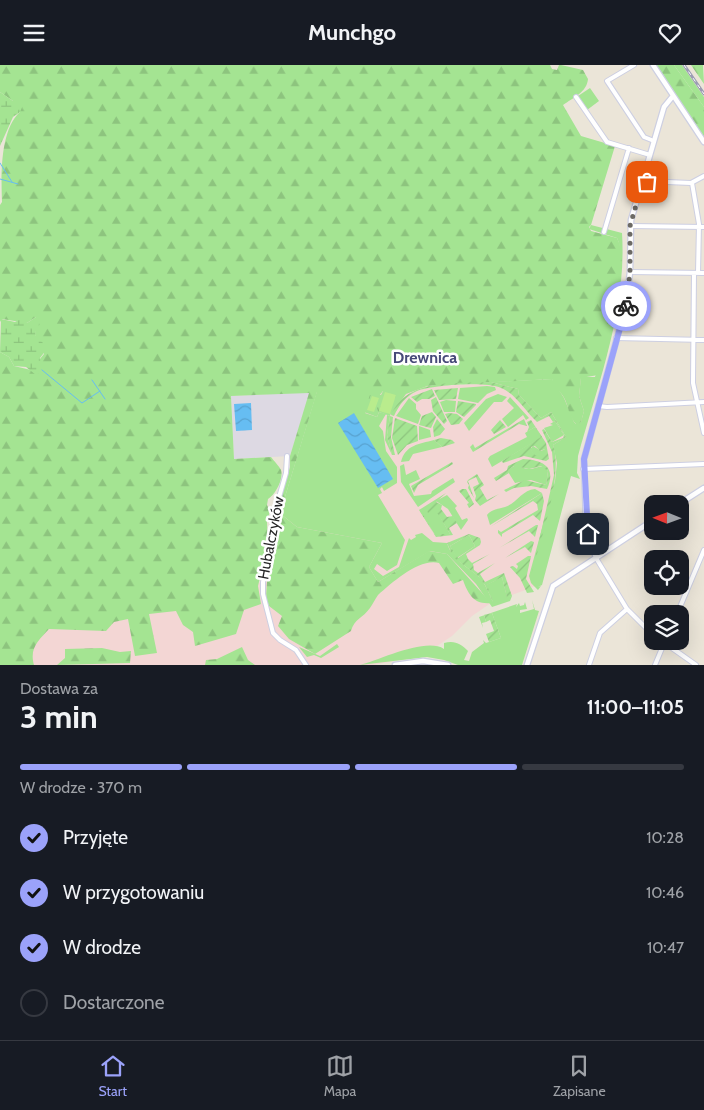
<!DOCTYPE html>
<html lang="pl">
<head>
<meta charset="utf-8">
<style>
	:root { --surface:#171b24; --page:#242831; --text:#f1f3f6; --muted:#9ea1a6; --line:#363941; --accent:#9ba2fa }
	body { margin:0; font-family:Cabin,sans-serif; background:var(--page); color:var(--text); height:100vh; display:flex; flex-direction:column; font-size:19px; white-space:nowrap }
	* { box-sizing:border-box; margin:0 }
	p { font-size:16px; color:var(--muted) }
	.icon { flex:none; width:28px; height:28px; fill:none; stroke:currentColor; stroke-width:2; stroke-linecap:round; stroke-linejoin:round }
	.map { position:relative; height:600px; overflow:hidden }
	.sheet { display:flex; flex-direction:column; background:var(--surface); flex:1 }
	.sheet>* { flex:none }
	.needle { width:32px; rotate:271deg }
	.fabs { position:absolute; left:644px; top:430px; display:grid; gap:10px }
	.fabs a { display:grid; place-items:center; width:45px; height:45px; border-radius:10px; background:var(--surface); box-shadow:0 5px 20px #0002; font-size:25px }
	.pin { position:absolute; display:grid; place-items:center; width:42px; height:42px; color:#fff; margin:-21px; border-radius:10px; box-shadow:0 2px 8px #0006 }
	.courier { position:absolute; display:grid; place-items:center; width:50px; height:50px; margin:-25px; border:4px solid #9ba2fa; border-radius:50%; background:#fff; color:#222; box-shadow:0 1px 6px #0007 }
	.headline em { font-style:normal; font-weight:700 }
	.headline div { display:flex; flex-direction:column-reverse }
	.headline { display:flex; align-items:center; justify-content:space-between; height:85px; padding:0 20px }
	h1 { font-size:32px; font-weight:700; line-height:38px }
	.bar { display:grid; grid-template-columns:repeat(4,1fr); gap:8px 5px; align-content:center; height:60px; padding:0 20px }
	.bar i { height:6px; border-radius:4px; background:var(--line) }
	.bar .current { background:var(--accent) }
	.bar p { grid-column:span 4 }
	ol { padding:0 20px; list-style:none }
	li { display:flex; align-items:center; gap:15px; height:55px }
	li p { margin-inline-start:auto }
	li .icon { padding:5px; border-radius:50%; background:var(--accent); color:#111; stroke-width:4 }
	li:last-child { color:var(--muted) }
	li i { width:28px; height:28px; border:2px solid var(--line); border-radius:50% }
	header { display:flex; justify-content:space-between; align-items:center; height:65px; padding:0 20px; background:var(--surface); font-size:22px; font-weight:700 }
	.tab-bar { display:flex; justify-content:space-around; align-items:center; height:70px; border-top:1px solid var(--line); background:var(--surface); font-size:14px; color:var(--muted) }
	.tab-bar a { display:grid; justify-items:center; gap:2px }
	.tab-bar .current { color:var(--accent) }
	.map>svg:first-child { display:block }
	.industrial { fill:#ddd9e3 }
	.medical { fill:#f3d6d4 }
	.grass { fill:#a4e492 }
	.forest { fill:url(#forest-firs) }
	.wetland { fill:url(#wetland-marsh) }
	.park { fill:url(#park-tufts) }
	.garden { fill:url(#garden-furrows); fill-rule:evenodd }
	.pitch { fill:#b9ec8d }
	.water { fill:url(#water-waves) }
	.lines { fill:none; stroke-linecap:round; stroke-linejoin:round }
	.stream { stroke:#66bdf2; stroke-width:1 }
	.minor-casing { stroke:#cdcfe2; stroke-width:6 }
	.tertiary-casing { stroke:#cdcfe2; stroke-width:7 }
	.minor { stroke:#fff; stroke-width:4 }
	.tertiary { stroke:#fff; stroke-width:4.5 }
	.rail-casing { stroke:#9b9cb3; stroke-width:3 }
	.rail { stroke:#fff; stroke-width:1; stroke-dasharray:4; stroke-linecap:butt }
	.done { stroke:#6c6a65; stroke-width:5; stroke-dasharray:0 9 }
	.route { stroke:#9ba2fa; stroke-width:6 }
	.labels { text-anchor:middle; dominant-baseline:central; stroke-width:5; stroke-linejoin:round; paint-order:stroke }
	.street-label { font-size:15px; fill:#272727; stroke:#fff }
	.neighbourhood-label { font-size:16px; font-weight:bold; fill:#474a79; stroke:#fff }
</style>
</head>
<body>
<header><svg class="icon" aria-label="menu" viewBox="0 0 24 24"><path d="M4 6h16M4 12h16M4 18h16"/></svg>Munchgo<svg class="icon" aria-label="heart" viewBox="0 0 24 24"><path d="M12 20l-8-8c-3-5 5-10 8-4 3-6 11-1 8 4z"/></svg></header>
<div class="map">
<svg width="704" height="600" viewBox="0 0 704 600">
	<defs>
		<pattern id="forest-firs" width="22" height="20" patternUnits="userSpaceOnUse" patternTransform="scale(1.25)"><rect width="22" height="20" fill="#a4e492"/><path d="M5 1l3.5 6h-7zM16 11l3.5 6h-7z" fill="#8dc47e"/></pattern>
		<pattern id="wetland-marsh" width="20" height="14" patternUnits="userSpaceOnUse" patternTransform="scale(1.25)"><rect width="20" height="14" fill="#a4e492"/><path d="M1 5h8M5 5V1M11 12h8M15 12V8" fill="none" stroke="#8dc47e"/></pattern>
		<pattern id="park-tufts" width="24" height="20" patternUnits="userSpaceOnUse" patternTransform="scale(1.25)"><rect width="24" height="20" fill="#a4e492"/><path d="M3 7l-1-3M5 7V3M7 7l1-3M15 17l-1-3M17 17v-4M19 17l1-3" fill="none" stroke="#8dc47e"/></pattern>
		<pattern id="garden-furrows" width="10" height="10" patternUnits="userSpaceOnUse" patternTransform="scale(1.25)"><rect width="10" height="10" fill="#a4e492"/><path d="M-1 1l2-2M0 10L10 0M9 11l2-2" fill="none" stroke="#8dc47e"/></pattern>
		<pattern id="water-waves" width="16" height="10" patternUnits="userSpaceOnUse" patternTransform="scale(1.25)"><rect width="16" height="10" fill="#66bdf2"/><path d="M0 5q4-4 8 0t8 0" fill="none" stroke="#58a2d0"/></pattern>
	</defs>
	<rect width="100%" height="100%" fill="#ebe5d8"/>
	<path class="industrial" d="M310 327 290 391 234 394 231 331Z"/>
	<path class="medical" d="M597 314 541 519 491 538 472 551 452 571 422 591 373 600H12L2 546 265 517 278 479 317 326Z"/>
	<path class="grass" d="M674 0H682L704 32V42Z
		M590 23 599 36 587 45 578 31Z
		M591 160 622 168C627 244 598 319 578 391L577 408 580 414 571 411 542 520 538 522 541 521 538 525 531 518 529 511 555 416 557 398 553 380 566 372 551 347 541 353 519 330 518 324 491 317 552 314 564 333 574 357 576 359 581 357 584 346 579 331 581 312H595C610 267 623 225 619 178L617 173 589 164Z
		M430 320 406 329 391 350 383 326 365 348 377 352 379 347 386 349 379 361 383 366 386 386 397 402V418L384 426 382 422 380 424 382 428 378 430 405 475 397 500 387 506 377 499 374 504 383 511 399 502 409 473 411 475 416 472 415 470 422 468 433 477 447 478C452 495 467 501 479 512 486 519 489 529 493 537L486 520 502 512 507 532 512 531 510 536 492 542 476 519 447 489 430 486 378 517 369 502 382 478 297 462 282 450 281 445 317 326Z
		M487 321 495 322 496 325 487 329 478 338 458 334 460 323Z
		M498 329 507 332 502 337H494L469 366 464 358 486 334Z
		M510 332 529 353 526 355 523 350 508 362 502 354 514 343 507 336Z
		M409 333 416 339V344L421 350 418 359 396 351Z
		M446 335 456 336 455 347H444L440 337Z
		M387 350 390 351 387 370 392 390 385 375Z
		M555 356 564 370 552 377 544 363 553 360 550 359Z
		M419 361 430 365 431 372 419 375Z
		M535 362 542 372 492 402 488 394 490 391 527 372 525 368Z
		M434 375 442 382 413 389 409 396 401 397C405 380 419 379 434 375Z
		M533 381 541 386 545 384V390H534L530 384Z
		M404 399 406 410 416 405 420 414 409 419 414 431 431 429 432 426 453 413 455 417 418 442 401 417 400 401Z
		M516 400C520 401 524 404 529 404 537 404 542 397 548 406L546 420 531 415 515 418 507 405Z
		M535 424 542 428 490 460 487 450C492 444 498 444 505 442 517 438 522 425 535 424Z
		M447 430 457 441 455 443 462 455 467 453 468 455 461 465 448 444 436 436Z
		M426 442 438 448 450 469 435 470 420 446Z
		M469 470 475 481 457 493 450 481Z
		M532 535 535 545 539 546 522 600H458L444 595 427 592 360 600C380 595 426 572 444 584V578C455 575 461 579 468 586L464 595 469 596 472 587 484 578 483 575 486 578 489 577 484 565 489 577 501 573 492 548 484 550 486 557 482 558 483 563 479 552 517 539 516 542 519 538 520 541 524 540 525 537 527 544 520 545V548L534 544Z
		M337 579 339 582 321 593 314 590 307 592 299 582 320 591Z"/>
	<path class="forest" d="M0 0H550L552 4 557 5 559 0H561L583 5 588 14C587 27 573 33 563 40L581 71 615 81 591 160 589 162 591 166 617 173C632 200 606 280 598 310L581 313 579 331 584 346 581 357 577 360C568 352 569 340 563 331 558 324 554 322 552 314L317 327 281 445 282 450 297 462 382 478 369 502 378 517 429 486 447 489 491 538C474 540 468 529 463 515L453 519 439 498C419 493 393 517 378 530 375 534 373 539 370 543 363 553 354 554 351 566L315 589 289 574 278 561 282 551 269 541 266 533 267 517 276 478 275 458 277 445 290 402V391L309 328 231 331 234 394 271 392C274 396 279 401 281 405 284 414 275 430 268 434L267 440 270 446 267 457 268 480 258 521 261 539 244 545 236 569 195 581 193 567 183 560 176 546 149 549 157 588 135 591 128 554 114 557 106 566 49 564C39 575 29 583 34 600H0V287L9 292 14 301 31 305 44 289 35 270 36 252 27 258 2 254 0 257V140L2 137C1 110 0 65 20 47L13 36 0 27Z
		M655 0H674L704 42V73Z
		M691 0H703L704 19Z
		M242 582 248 595 255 600H205L206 595 217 594Z
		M102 583 120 587 131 586 130 598 57 600 65 593V584Z"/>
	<path class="wetland" d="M0 27 13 36 18 35 23 40 20 47 13 52 0 81Z
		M36 252 41 254C41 261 35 264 35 270L43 278 46 285 40 293 41 307 36 310 26 302 14 301 9 292 0 287 1 254 15 257 21 254 27 258Z"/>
	<path class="park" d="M383 326 396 330 390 351 379 347 377 352 364 347 371 327 381 330Z"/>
	<path class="garden" d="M491 317 518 324 519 330 541 353 551 347 566 372 553 380C564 410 539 479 531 511L554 410 552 387 542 365 544 364 552 377 563 373 564 370 555 356 553 357 549 351 537 357C525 346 516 329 501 323 486 316 432 320 417 326 406 331 399 340 394 351L391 350C408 312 456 319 491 317Z
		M458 323 456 334 439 335 434 325Z
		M432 324 435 331 429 334H422L417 337 411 332Z
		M436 332 447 356 444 359 433 346 431 335Z
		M458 336 476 339V340L464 352 456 347Z
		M432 347 436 352 431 363 419 360 422 351Z
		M449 348 457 349 463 354 459 359 451 360 445 349Z
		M390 351 393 352 391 372 395 390H392L387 370Z
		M395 353 417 361 418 376 407 380 398 390 392 373Z
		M437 354 445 364 440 370 434 372 433 362Z
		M524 354 527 361 519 359 473 387 470 382 473 379 475 383Z
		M500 355 506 362 494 369 491 365Z
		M531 355 546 378 549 394 546 396 524 391 503 398 502 396 541 372 535 362 527 367 529 362 527 357ZM531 382 535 381 540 386 545 384V390H535L531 385Z
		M441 373 452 375 455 378 442 382 434 375Z
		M523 394C543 395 557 402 547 424L531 421 514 423 506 427 504 425 525 415 546 420 548 406 541 401 529 404 514 401 508 405 509 408 496 416 494 413 507 405 508 401Z
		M452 397 453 399 418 420 414 428 411 421Z
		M477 409 484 420 480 423 487 435 499 429 480 441 475 435 476 431 473 422 479 419 476 412 468 416 474 433 468 423 469 420 467 417 468 415Z
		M462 424H466L474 439 469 443 467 439 469 438 459 426Z
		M446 428 436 437 442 440 441 444 447 452 453 451 457 458 449 463 453 470 436 472 419 445ZM426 443 428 448 438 449 450 469H434L421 446Z
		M542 428 544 436 540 456 533 450 502 469V472L498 468V465L501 467 538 445 537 439 533 436 490 462Z
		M536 460H538L535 472 529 466 499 483Z
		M469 469 480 473 481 477 480 480 466 489 468 494 472 498 490 489 473 499 474 505 478 508 495 498 480 509 485 517 504 508 512 531 507 533 502 512 487 520 493 537 485 520 478 511 453 492 447 478ZM469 470 475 481 458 493 450 481Z
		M531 476 534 477 531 488 525 482 505 493Z
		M528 491H531L526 514 534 527 527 528 520 513 510 502 513 501 517 504 518 501 516 499Z
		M492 548 501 573 489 577 486 569 494 566 490 555 486 557 484 550Z"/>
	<path class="pitch" d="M385 327 396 330 390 349 379 346Z
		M372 331 379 333 374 347 367 345Z"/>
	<path class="water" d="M251 338 252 365 236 366 234 339Z
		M354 348 393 414 378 423 338 358Z"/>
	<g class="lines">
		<path class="stream" d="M0 98 12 117
			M0 114 18 119
			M42 305 82 338 100 326
			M92 315 105 334"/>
		<defs>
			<path id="minor" d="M634 0 607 16 644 72 654 76
				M576 32 607 77 650 90
				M643 116 691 118 704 111
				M692 118 699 159 698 208
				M630 161 704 162
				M604 167 629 83
				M630 207 704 208
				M694 208 693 318 704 368
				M616 273 704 275
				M598 341 607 342 704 337
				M287 391 286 408 273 453V480L263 517V529L273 568 280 575 296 585 306 600
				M583 404 704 399
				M596 493 627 544 652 569
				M677 549 704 485
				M662 576 696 600
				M589 600 600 568 627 544
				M655 600 665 576"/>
			<path id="tertiary" d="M653 0 704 77
				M679 439 704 423
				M596 493 586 456 584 394 626 240 630 207 631 155 664 42 673 31
				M395 600 423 596 448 600
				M527 600 553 521 652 456"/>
		</defs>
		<use href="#minor" class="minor-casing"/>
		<use href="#tertiary" class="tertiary-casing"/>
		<use href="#minor" class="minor"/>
		<use href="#tertiary" class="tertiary"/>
		<defs>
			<path id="rail" d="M684 0 704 29"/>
		</defs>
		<use href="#rail" class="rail-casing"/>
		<use href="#rail" class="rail"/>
	</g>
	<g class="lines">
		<path class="done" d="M626 241 630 207V161L643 116 647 117"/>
		<path class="route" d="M588 469 584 394 626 241"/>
	</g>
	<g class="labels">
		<g class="street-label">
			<text transform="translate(271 473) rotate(-79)">Hubalczyków</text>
		</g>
		<g class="neighbourhood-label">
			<text x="425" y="292">Drewnica</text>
		</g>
	</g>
</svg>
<div class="fabs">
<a><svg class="needle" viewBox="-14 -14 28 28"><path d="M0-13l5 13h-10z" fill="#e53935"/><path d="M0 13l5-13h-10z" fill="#9ea1a6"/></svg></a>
<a><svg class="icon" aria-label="locate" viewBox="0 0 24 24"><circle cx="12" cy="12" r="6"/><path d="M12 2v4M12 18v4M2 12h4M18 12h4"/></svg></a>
<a><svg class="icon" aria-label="layers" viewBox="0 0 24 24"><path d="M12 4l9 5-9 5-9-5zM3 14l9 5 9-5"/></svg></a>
</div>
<div class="pin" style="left:647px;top:117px;background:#ea580c"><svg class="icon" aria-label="bag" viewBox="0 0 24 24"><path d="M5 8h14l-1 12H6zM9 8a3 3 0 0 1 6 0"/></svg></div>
<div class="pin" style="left:588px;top:469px;background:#1f2937"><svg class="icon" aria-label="home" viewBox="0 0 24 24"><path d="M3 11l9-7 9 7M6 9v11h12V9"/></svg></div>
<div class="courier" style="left:626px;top:241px"><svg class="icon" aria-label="bike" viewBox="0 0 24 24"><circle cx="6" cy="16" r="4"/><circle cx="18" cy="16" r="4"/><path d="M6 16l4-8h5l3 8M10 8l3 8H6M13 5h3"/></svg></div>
</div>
<section class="sheet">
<div class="headline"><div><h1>3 min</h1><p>Dostawa za</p></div><em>11:00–11:05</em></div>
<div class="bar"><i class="current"></i><i class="current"></i><i class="current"></i><i></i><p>W drodze · 370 m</p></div>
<ol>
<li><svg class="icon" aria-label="check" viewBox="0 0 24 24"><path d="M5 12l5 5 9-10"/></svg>Przyjęte<p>10:28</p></li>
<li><svg class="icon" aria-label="check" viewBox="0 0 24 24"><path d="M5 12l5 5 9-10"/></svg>W przygotowaniu<p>10:46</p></li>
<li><svg class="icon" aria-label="check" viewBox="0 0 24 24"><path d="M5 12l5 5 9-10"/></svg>W drodze<p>10:47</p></li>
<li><i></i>Dostarczone</li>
</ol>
</section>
<nav class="tab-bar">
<a class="current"><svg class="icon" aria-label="home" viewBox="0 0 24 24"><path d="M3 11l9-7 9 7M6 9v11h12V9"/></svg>Start</a>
<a><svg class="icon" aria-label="map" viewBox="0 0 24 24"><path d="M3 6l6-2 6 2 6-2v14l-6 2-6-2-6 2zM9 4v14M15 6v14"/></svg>Mapa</a>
<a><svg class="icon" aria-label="saved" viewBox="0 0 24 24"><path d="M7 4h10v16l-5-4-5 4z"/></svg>Zapisane</a>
</nav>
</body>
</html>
